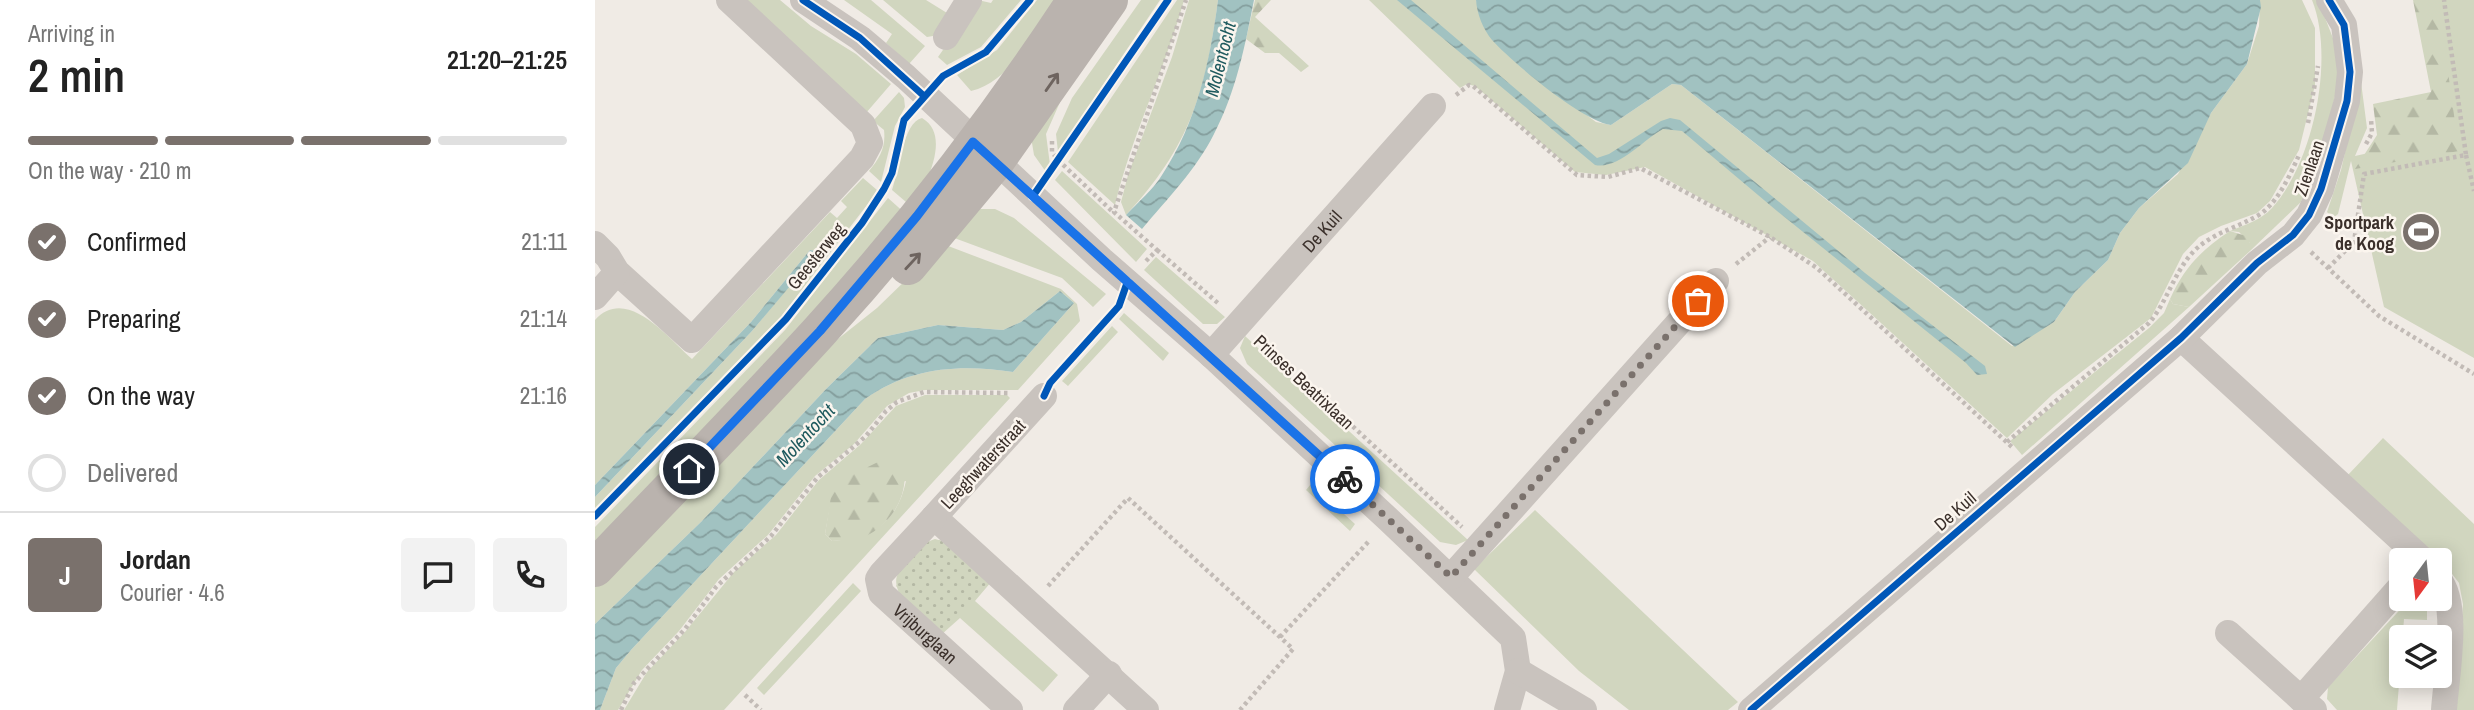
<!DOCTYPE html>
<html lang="en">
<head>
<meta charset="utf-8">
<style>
	:root { --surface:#fff; --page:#f2f2f2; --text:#222; --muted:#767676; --line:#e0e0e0; --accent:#7a716c }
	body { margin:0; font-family:"Archivo Narrow",sans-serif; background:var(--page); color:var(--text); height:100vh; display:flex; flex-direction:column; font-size:26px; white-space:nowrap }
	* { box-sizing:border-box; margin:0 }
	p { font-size:23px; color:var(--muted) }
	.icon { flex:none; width:38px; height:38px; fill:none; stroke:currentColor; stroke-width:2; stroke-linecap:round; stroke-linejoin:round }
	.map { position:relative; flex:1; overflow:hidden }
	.drawer { display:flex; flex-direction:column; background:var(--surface); width:595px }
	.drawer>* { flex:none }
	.needle { width:46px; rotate:195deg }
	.controls { position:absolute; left:1794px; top:548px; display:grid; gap:14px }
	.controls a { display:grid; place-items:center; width:63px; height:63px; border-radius:7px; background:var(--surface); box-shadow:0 4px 18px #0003; font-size:35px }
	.pin { position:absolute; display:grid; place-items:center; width:60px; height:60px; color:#fff; margin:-30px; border:4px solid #fff; border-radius:50%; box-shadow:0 2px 7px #0007 }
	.courier { position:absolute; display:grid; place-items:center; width:70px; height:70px; margin:-35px; border:5px solid #1a73e8; border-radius:50%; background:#fff; color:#222; box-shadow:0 2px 9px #0007 }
	.head em { font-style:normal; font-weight:600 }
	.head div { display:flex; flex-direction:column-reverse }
	.head { display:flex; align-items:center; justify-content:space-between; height:119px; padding:0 28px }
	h1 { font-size:46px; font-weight:600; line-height:52px }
	.bar { display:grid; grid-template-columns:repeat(4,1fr); gap:10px 7px; align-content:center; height:84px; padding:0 28px }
	.bar i { height:9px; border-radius:5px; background:var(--line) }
	.bar .selected { background:var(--accent) }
	.bar p { grid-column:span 4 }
	.line { display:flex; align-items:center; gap:18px; padding:0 28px; border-top:2px solid var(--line) }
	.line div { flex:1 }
	.round { display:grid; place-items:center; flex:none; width:74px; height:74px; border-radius:7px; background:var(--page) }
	ol { padding:0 28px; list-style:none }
	li { display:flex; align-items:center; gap:21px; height:77px }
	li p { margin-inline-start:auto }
	li .icon { padding:7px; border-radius:50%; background:var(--accent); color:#fff; stroke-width:4 }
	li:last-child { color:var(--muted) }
	li i { width:38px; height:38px; border:4px solid var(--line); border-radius:50% }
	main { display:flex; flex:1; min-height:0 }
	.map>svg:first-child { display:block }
	.green { fill:#d1d6bf; fill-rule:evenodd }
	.forest { fill:url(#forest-firs) }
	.park { fill:url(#park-dots) }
	.water { fill:url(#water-waves) }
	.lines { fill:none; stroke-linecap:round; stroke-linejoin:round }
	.path { stroke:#c2bbb6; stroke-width:4.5; stroke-dasharray:3.5 3.5; stroke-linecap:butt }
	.minor { stroke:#c9c3be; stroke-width:26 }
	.secondary { stroke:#bab3ae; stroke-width:38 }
	.cycleway-casing { stroke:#fbf5ee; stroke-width:11 }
	.cycleway { stroke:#0057b8; stroke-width:7 }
	.oneway { stroke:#6e645f }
	.done { stroke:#7a716c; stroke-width:7; stroke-dasharray:0 12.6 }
	.route { stroke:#1a73e8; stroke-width:9 }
	.labels { text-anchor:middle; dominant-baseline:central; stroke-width:5; stroke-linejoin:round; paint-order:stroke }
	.street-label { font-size:18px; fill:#3b302b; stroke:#fbf5ee }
	.poi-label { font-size:18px; font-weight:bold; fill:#3b302b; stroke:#fbf5ee; text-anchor:end }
	.water-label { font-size:19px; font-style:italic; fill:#1f5a5e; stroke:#fbf5ee }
</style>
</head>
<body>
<main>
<section class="drawer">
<div class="head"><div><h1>2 min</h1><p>Arriving in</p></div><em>21:20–21:25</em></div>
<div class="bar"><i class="selected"></i><i class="selected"></i><i class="selected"></i><i></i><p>On the way · 210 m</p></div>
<ol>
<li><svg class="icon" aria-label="check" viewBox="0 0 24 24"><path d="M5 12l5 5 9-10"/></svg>Confirmed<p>21:11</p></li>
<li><svg class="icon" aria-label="check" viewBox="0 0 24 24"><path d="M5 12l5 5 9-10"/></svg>Preparing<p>21:14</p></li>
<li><svg class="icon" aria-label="check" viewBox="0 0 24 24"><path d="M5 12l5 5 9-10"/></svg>On the way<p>21:16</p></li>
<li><i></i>Delivered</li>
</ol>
<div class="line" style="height:126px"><b class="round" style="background:var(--accent);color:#fff">J</b><div><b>Jordan</b><p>Courier · 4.6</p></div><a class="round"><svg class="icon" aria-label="chat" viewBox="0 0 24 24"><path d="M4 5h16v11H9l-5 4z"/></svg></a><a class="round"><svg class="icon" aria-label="phone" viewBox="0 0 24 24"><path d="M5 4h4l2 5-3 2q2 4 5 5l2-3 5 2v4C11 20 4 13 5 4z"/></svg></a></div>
</section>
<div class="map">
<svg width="1879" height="710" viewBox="0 0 1879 710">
	<defs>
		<pattern id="forest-firs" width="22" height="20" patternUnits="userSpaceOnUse" patternTransform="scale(1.75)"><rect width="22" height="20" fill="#d1d6bf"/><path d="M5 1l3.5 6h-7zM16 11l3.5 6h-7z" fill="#b4b8a4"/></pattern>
		<pattern id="park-dots" width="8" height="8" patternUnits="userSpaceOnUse" patternTransform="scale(1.75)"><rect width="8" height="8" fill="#d1d6bf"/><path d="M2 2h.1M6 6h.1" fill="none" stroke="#b4b8a4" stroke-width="1.8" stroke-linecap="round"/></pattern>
		<pattern id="water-waves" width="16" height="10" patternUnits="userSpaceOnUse" patternTransform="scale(1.75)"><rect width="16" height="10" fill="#a1c2c1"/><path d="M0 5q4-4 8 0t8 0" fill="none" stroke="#849e9d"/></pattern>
	</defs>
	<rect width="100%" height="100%" fill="#f0ebe5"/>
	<path class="green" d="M149 0H185L216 26 261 54 296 84 271 113Z
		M249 0H276L330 46 314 64 291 43 297 34Z
		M288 0H331L352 13 338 36 332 37Z
		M383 0 396 3 398 0H426L386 47 352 65 343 57Z
		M442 0H462C439 32 417 81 376 91L362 75 402 50Z
		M546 0H565L463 152 461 134 477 98Z
		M582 0H589C570 70 537 134 520 205L473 162Z
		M594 0H623C611 91 595 147 531 215L526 202 533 175 577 57Z
		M774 0H881L890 28 925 65 1001 122 1016 125 1077 84 1086 85 1417 346 1459 322 1480 292 1513 260 1525 233 1544 208 1583 174 1616 113 1652 64 1664 26 1665 0H1707L1720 28V85L1704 150 1675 201 1662 213 1626 226 1604 237 1588 254 1556 318 1458 394 1412 438 1218 261 1050 167 1011 175 980 172 880 86 872 84 865 88Z
		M1717 0H1723L1743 51 1742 87 1732 133 1706 202 1655 251V243L1644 232 1635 231C1650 225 1666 220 1677 208 1719 162 1740 57 1717 0Z
		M1831 0H1879V358L1789 307 1756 161 1743 214 1738 218 1732 212 1746 170 1766 82 1772 128 1760 156 1855 135Z
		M304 92 309 98 310 107 300 126 286 182 274 171C285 158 291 147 289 130L278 121Z
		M469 93 451 134 455 165 451 172 439 155 436 137Z
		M327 118C358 136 329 187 318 208L297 190C304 171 308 122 327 118Z
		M467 171 552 249 541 262 460 180Z
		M268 178 282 190 272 205 185 318 0 509V497L157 331 221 254V251L215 250 156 322 0 485V320C32 285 73 338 97 359L235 212 242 218 252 207 246 201Z
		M293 198 312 215 0 547V527L190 330Z
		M382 209H400L419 218 511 294 498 307 467 278 354 236Z
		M348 244 466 289 482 304 485 321 423 390H330L314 393 292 406 259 444 220 476 173 535 124 579 84 631 47 670 23 710H5L21 668 36 650 270 399C315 367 366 364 418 372L479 303 465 291 426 322 408 330 343 325 283 338 232 388 107 521 0 624V583L209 366 282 308Z
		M561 257 630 317 622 324H608L549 270Z
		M1575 299 1578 304 1594 307 1427 455 1415 441 1554 328 1569 313Z
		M529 313 574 353 568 361 524 319Z
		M517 326 523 332 473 386 467 381Z
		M650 336 873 540 861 545 845 542 652 364 645 348Z
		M330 395H412L415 398 129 710H29L52 672 90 632 139 572 181 535 224 480 266 444 301 406ZM311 481C302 523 277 538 237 541L230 534 236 501Z
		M1788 438 1879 524V710H1860L1868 604 1864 583 1851 566 1752 476Z
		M716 484 760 524 755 531 711 490Z
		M940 510 1143 702 1133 710H1034L984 671 879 569Z
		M345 540 396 582 380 601 463 675 448 692 365 618 347 634 301 586 332 541Z
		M258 583 266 591 169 695 162 688Z
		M1815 599H1832V620L1809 619 1802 710H1742L1732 699 1733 687Z"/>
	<path class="forest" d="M660 0H676L660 17 714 66 706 72 684 53H670L651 39Z
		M1818 0H1843L1864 151 1760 169 1782 135 1778 104 1836 92Z
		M1635 231 1651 236 1655 243V251L1594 307 1578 304 1575 299C1589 268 1606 250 1635 231Z
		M283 462 309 471C313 498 294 526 269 537 261 541 246 540 237 541L230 534 238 484Z"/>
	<path class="park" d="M340 539 351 542 361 551 359 554 362 557 365 555 396 582 347 634 304 593C302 588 300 581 302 576 307 564 329 542 340 539Z"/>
	<path class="water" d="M623 0H659C650 46 641 92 619 134 601 170 572 199 547 229L531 215C543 202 558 190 567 175 602 122 615 61 623 0Z
		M802 0H816L1002 158 1014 154 1066 121 1075 118 1085 120 1270 273 1390 366 1392 374 1382 375 1371 363 1182 211 1087 131 1068 129C1049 139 1023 170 1000 165Z
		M881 0H1665L1666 7 1652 64 1616 113 1593 163 1544 208 1525 233 1513 260 1480 292 1459 322 1420 347 1086 85 1077 84 1016 125C987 121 918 63 897 40 888 29 882 14 881 0Z
		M215 250 221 251 222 254 157 331 0 497V485L156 322Z
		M465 291 479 303 418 372C366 364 315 367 270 399L36 650 21 668 5 710H0V624L107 521 232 388 283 338 343 325 408 330 426 322Z"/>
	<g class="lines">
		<path class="path" d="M861 95 874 85 878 86 982 175 1013 177 1045 168 1175 237 1222 268 1418 448
			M1713 123 1723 66
			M457 141V152L463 160 518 212
			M1771 144 1777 133 1776 119
			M1871 155 1879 191
			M562 250 624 304
			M1716 252 1784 316 1879 374
			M551 261 562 250 519 212 591 0
			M1141 264 1175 237
			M1733 268 1759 242 1769 174 1871 155 1849 0
			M665 341 867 527
			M1412 442 1554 323C1573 301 1579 271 1600 250 1618 233 1641 228 1662 216 1682 205 1695 175 1704 155
			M453 586 533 498 698 649 645 710
			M685 637 775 540
			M150 695 166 710
			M26 710 39 683 90 629 121 587 176 536 222 478 271 436 291 411 302 402 329 392 415 393"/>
		<g class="minor">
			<path d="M208 0 265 38 311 77 507 260 616 355 794 520 918 638 923 671 912 710"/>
			<path d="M351 37 374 0"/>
			<path d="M0 244 13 257 22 272 97 340 267 158 275 143 268 125 134 0"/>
			<path d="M0 297 22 272"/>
			<path d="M1586 338 1828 560"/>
			<path id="s1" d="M616 355 838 106"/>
			<path d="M449 396 339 517 551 710"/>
			<path id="s2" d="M339 517 287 573 283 579 286 593 415 710"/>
			<path d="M856 577 1121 281"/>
			<path d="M1844 580C1865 604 1851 678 1849 710"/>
			<path d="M1633 633 1706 699"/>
			<path d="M923 671 989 710"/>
			<path d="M481 710 514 674"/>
			<path d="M1156 710 1586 338 1662 263 1698 235 1714 215 1726 189 1752 101 1755 72 1749 25 1734 0"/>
			<path d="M1719 710 1706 699 1806 586"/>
		</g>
		<path class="secondary" d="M313 266 400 162 514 0
			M0 568C75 489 151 412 224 332 317 230 405 116 481 0"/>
		<defs>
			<path id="cycleway" d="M208 0 265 38 329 96
				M438 196 573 0
				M449 396 455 383 524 306 532 283
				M0 516 191 319 267 223 289 189 297 173 309 120 348 76 391 52 435 0
				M1156 710 1586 338 1662 263 1698 235 1714 215 1726 189 1752 101 1755 72 1749 25 1734 0"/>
		</defs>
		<use href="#cycleway" class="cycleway-casing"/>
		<use href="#cycleway" class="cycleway"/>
	</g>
	<defs><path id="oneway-shaft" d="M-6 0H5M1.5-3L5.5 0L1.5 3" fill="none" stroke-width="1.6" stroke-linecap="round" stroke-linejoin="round" transform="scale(1.75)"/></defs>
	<g class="oneway">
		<use href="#oneway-shaft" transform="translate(457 82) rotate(-55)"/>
		<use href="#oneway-shaft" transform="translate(318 261) rotate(-47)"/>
	</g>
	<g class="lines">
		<path class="done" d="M750 479 856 577 1103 301"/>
		<path class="route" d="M94 469 225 331 322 216 378 142 750 479"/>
	</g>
	<defs>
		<symbol id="stadium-disc" viewBox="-11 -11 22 22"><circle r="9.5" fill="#7a716c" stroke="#fbf5ee"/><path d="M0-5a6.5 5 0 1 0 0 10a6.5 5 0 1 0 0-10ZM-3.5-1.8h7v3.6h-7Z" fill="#fff"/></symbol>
	</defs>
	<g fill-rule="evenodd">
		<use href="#stadium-disc" x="1804" y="210" width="44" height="44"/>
	</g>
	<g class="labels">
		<g class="street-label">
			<text transform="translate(1714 168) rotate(-71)">Zienlaan</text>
			<text stroke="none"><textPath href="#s1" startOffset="166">De Kuil</textPath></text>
			<text transform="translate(221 256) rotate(-51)">Geesterweg</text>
			<text transform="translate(709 382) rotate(43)">Prinses Beatrixlaan</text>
			<text transform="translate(388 464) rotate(-47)">Leeghwaterstraat</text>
			<text transform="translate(1360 511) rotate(-41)">De Kuil</text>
			<text stroke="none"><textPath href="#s2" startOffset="158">Vrijburglaan</textPath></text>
		</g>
		<g class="poi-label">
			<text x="1799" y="222">Sportpark<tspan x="1799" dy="21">de Koog</tspan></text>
		</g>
		<g class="water-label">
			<text transform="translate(625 59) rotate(-76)">Molentocht</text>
			<text transform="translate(210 435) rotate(-47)">Molentocht</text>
		</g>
	</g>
</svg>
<div class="controls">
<a><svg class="needle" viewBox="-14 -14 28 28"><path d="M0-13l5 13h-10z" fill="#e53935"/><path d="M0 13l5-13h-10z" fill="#767676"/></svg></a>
<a><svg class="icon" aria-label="layers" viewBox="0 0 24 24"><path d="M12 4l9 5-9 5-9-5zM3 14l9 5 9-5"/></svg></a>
</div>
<div class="pin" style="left:1103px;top:301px;background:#ea580c"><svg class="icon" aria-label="bag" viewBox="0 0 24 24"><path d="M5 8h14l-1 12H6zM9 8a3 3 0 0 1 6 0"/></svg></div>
<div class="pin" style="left:94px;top:469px;background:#1f2937"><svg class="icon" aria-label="home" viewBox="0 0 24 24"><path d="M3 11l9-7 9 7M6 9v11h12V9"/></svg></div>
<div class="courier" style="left:750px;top:479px"><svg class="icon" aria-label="bike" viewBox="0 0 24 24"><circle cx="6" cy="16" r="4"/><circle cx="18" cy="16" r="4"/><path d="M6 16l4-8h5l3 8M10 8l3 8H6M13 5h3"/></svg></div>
</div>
</main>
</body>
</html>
